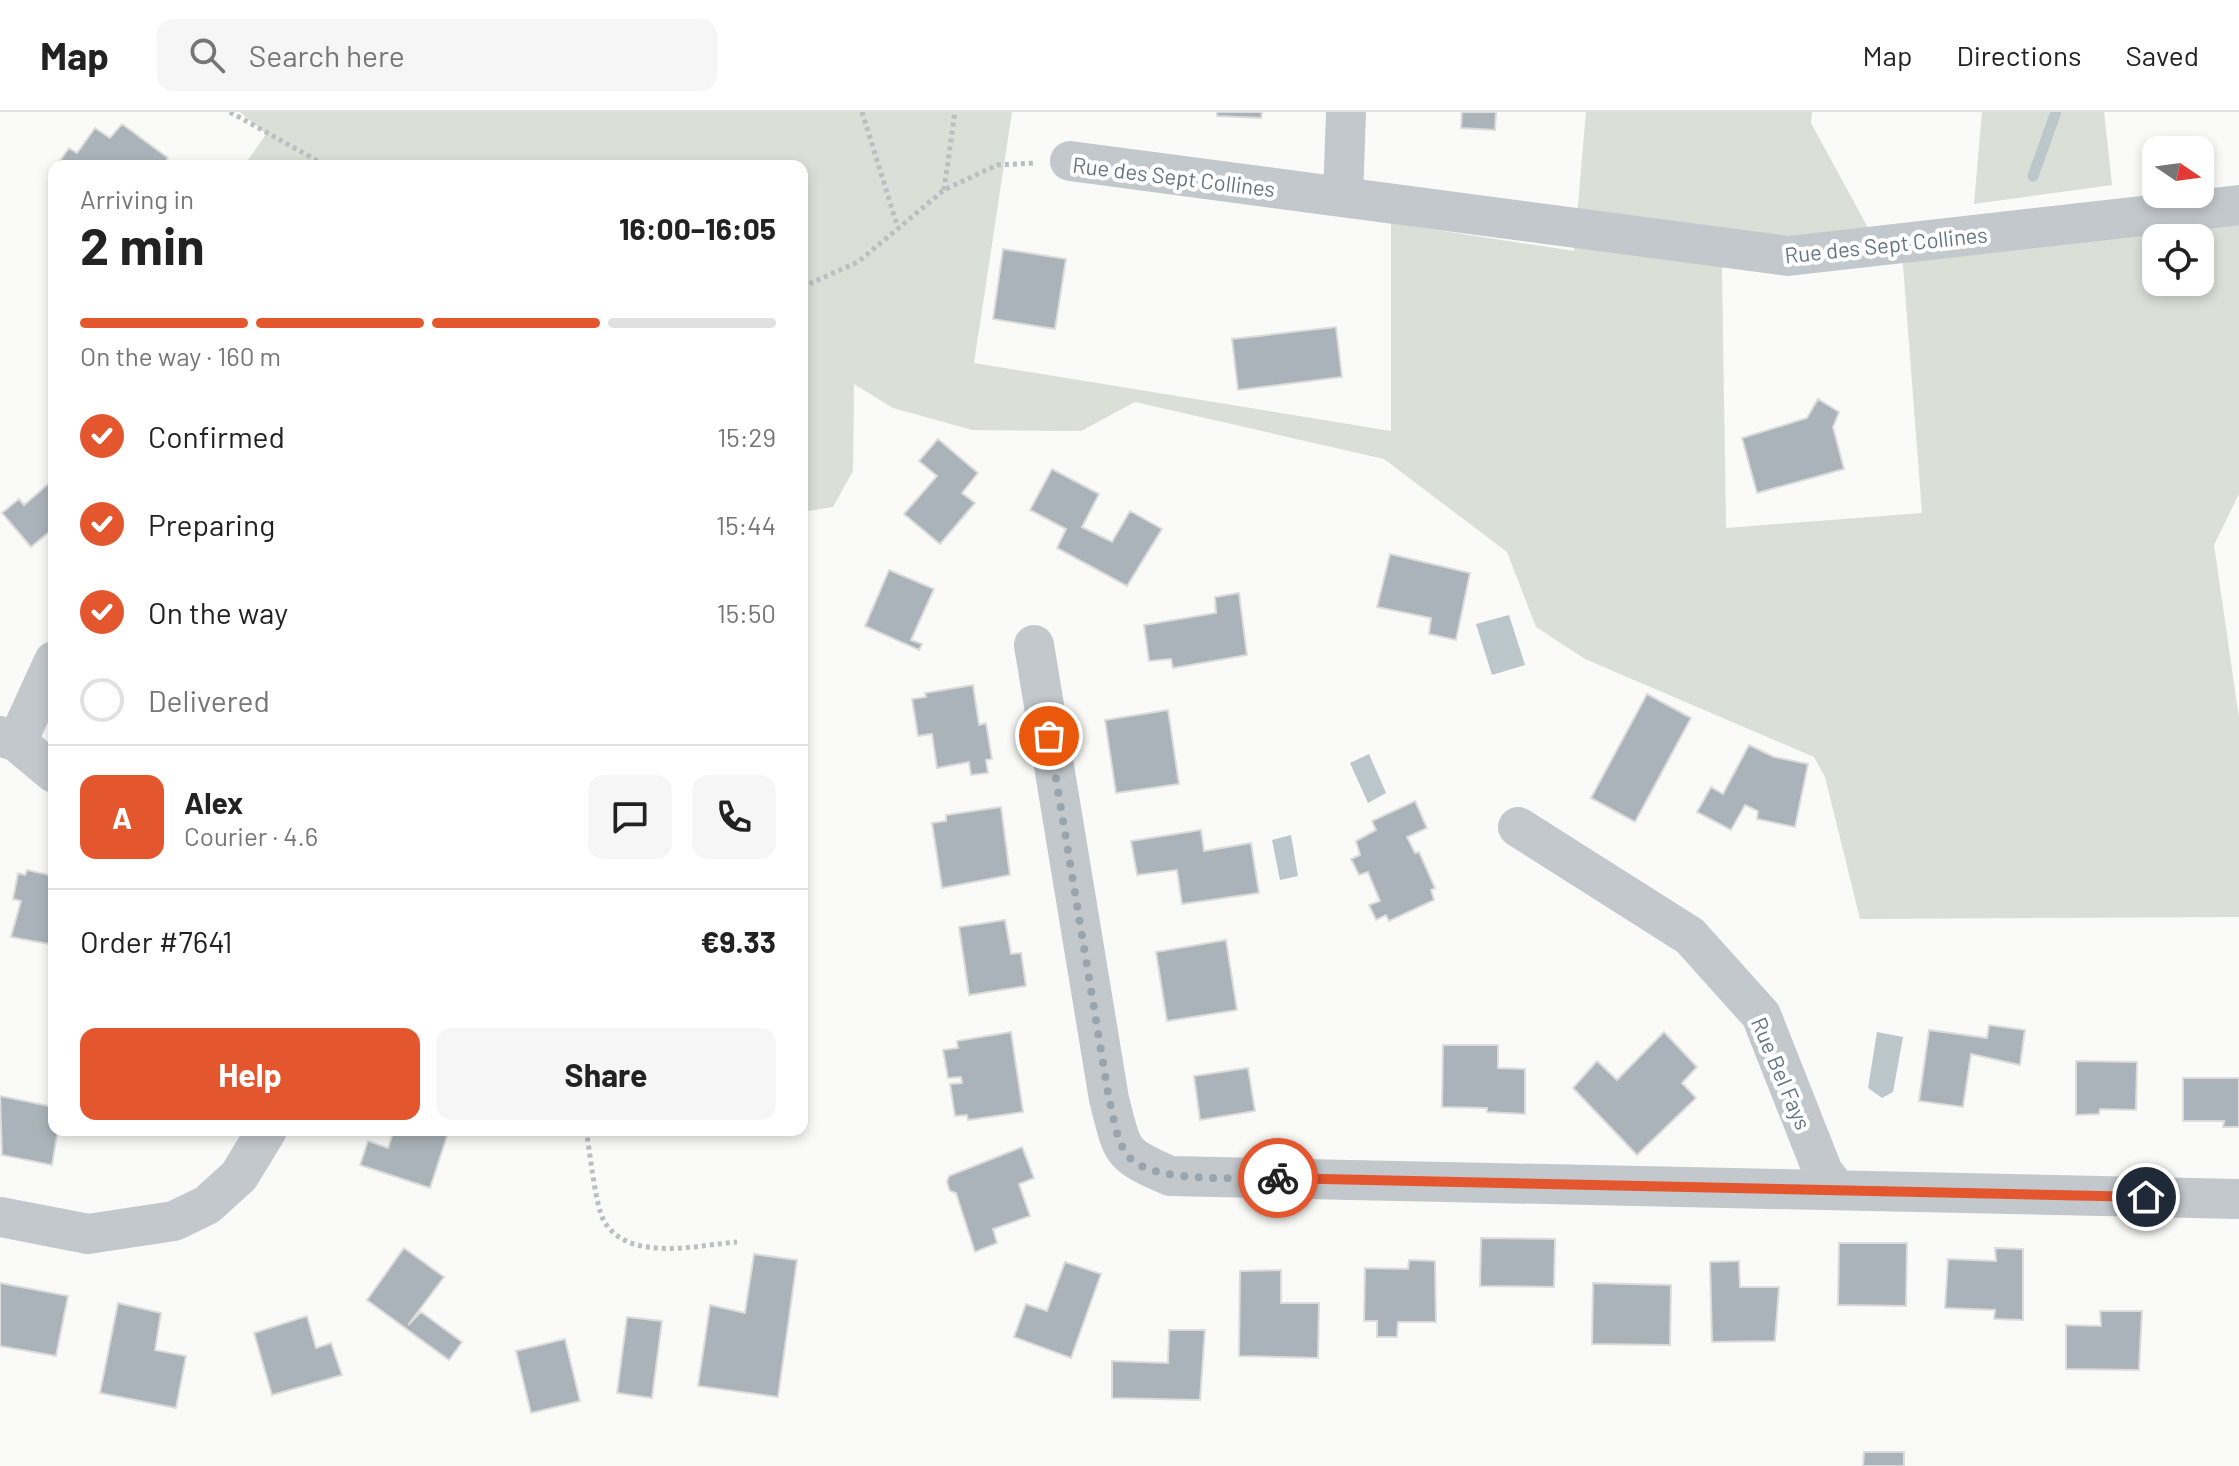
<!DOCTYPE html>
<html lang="en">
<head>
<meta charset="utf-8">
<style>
	:root { --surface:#fff; --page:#f6f6f6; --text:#222; --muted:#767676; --line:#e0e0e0; --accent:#e4572e }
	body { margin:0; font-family:Barlow,sans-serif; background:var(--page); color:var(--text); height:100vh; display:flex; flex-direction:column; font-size:30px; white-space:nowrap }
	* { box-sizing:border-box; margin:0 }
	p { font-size:26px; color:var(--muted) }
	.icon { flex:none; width:44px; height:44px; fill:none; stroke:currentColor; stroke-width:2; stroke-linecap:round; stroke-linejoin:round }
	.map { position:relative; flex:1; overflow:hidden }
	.panel { position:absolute; left:48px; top:48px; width:760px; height:976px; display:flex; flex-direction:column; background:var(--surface); border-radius:16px; box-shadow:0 4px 12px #0003 }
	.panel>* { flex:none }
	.needle { width:52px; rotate:103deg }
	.buttons { position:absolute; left:2142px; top:24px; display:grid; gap:16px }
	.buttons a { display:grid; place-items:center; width:72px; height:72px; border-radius:16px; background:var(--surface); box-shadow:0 4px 12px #0003; font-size:40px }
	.pin { position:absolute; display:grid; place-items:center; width:68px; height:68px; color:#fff; margin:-34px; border:4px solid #fff; border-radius:50%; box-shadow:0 2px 8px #0007 }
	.courier { position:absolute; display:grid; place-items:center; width:80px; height:80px; margin:-40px; border:6px solid #e4572e; border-radius:50%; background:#fff; color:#222; box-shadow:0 2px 10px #0007 }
	.headline em { font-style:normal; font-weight:700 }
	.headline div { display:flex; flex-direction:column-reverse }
	.headline { display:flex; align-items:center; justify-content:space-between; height:136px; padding:0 32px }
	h1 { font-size:52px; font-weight:700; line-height:60px }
	.bar { display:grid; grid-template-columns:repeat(4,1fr); gap:12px 8px; align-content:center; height:96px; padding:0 32px }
	.bar i { height:10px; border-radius:6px; background:var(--line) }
	.bar .current { background:var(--accent) }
	.bar p { grid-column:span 4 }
	.line { display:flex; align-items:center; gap:20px; padding:0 32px; border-top:2px solid var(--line) }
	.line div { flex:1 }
	.round { display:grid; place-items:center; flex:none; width:84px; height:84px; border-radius:16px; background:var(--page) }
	ol { padding:0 32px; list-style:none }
	li { display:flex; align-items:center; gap:24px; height:88px }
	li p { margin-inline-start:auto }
	li .icon { padding:8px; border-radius:50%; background:var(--accent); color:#fff; stroke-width:4 }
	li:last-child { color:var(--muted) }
	li i { width:44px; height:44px; border:4px solid var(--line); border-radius:50% }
	.cta { display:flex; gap:16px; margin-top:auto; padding:16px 32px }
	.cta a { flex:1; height:92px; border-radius:16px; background:var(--accent); color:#fff; font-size:32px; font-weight:700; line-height:92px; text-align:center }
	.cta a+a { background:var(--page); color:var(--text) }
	header { display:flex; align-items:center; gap:48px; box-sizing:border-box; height:112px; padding:0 40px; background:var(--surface); border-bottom:2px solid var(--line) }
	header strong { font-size:38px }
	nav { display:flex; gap:44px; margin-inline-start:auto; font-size:28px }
	.search { width:560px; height:72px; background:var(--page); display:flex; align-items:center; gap:20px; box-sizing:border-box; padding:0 28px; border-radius:16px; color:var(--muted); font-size:30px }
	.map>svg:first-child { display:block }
	.green { fill:#dadfd7; fill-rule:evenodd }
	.water { fill:#bbc7cb }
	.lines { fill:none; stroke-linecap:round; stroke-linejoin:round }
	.stream { stroke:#bbc7cb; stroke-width:11 }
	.building { fill:#aab3b9; stroke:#dcdcda; stroke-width:2 }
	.path { stroke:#bbbfc2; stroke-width:5; stroke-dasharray:4 4; stroke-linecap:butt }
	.street { stroke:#c3c8cc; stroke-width:40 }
	.done { stroke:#99a4ac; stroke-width:8; stroke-dasharray:0 14.4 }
	.route { stroke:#e4572e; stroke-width:10 }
	.labels { text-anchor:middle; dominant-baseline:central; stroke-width:8; stroke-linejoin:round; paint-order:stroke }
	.street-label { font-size:22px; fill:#657683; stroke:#fff }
</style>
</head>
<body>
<header>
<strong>Map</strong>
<div class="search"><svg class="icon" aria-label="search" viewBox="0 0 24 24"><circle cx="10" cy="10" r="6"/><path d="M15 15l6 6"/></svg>Search here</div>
<nav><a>Map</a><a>Directions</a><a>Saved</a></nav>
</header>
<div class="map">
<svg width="2239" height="1354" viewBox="0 0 2239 1354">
	<rect width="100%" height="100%" fill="#fafaf8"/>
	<path class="green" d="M240 0H1012L974 251 1391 319V111L1574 139 1586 0H1812L1811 11 1873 125 1726 126 1722 159 1726 416 1922 401 1902 140 2239 101V382L2214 433 2239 606V805L1860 807 1825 665 1814 645 1585 547 1536 515 1507 440 1384 347 1135 290 1081 319 972 318 893 296 854 272 853 359 833 395 802 400V54H244L266 22ZM2156 126H2200V170H2156Z
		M1982 0H2104L2112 73 1974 92Z"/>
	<path class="water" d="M1509 503 1525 553 1492 563 1476 512Z
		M1369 642 1386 681 1368 691 1350 651Z
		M1291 723 1298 764 1280 768 1272 728Z
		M1877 920 1903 925 1893 980 1882 986 1868 976Z"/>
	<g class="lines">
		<path class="stream" d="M2033 64 2056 0"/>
	</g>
	<path class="building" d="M1217 0H1262L1261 6 1217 4Z
		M1462 0H1496L1495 18 1461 16Z
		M122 12 168 46 162 54 57 53 69 36 77 41 95 16 110 26Z
		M1003 137 1066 147 1055 217 993 207Z
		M1336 215 1342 265 1238 278 1232 227Z
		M1818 287 1839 300 1833 315 1844 357 1757 381 1742 326 1807 306Z
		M938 327 978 361 962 381 975 391 940 432 904 402 937 364 919 349Z
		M1052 357 1099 382 1082 415 1112 430 1130 399 1162 417 1127 474 1057 436 1066 417 1030 398Z
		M54 367V416L31 435 2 401 19 387 24 393Z
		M1390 442 1470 461 1456 528 1429 522 1431 506 1377 495Z
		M889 458 934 477 911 528 922 532 919 538 865 514Z
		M1239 481 1247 543 1173 556 1171 547 1149 549 1144 513 1216 501 1215 485Z
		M973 573 979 613 986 611 992 647 986 648 988 661 971 663 969 650 937 656 932 622 918 624 912 587 926 585 925 581Z
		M1647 582 1691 606 1635 710 1591 686Z
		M1168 598 1179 672 1116 681 1105 608Z
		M1749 633 1774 645 1808 652 1795 715 1757 707 1758 699 1745 693 1731 718 1697 700 1711 675 1723 682Z
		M1415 689 1427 716 1407 725 1415 741 1419 740 1435 776 1431 778 1434 788 1389 809 1386 803 1376 808 1369 793 1380 789 1368 760 1359 763 1351 747 1360 743 1356 729 1376 718 1372 709Z
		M1001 695 1010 763 942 776 932 711 946 709V703Z
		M1201 718 1204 739 1251 731 1259 781 1182 792 1177 758 1137 763 1131 729Z
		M27 758 54 764V818L49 832 11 825 21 789 13 787 18 761 25 763Z
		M1005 808 1011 842 1021 841 1026 874 969 883 959 815Z
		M1226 828 1237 898 1167 909 1156 840Z
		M1989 913 2025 918 2020 953 1971 942 1963 995 1919 989 1929 918 1987 926Z
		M1011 920 1023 1000 968 1008 967 1003 955 1004 950 972 962 971 961 965 948 966 943 938 958 936 957 929Z
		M1664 920 1697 955 1682 971 1696 986 1637 1043 1573 976 1597 949 1617 968Z
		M1443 933H1498V956L1525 957V1002L1487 1000V996L1442 995Z
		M2076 949 2137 950 2136 998 2100 997 2099 1002 2076 1003Z
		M1248 956 1255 999 1200 1008 1194 964Z
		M2183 966H2239V1015H2223L2224 1009H2183Z
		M0 984 54 995V1018H58L52 1053 2 1043Z
		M394 1018H449L430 1076 360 1053 368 1029 388 1036Z
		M1022 1035 1034 1066 1019 1072 1030 1104 993 1117 997 1131 975 1140 956 1081 950 1079 947 1070 949 1064Z
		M1481 1126 1555 1127 1554 1175 1480 1174Z
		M1839 1131H1907L1906 1194 1838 1193Z
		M404 1136 444 1165 408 1213 421 1200 462 1230 449 1248 367 1188Z
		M1995 1136 2023 1137V1208L1994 1207 1995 1198 1945 1196 1948 1147 1996 1149Z
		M754 1142 797 1148 778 1285 698 1274 710 1193 745 1201Z
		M1409 1148 1435 1149 1436 1210H1398L1397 1225H1377V1209H1364L1365 1156 1408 1157Z
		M1739 1149 1740 1175H1779L1775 1229 1712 1230 1710 1150Z
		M1065 1150 1101 1162 1071 1246 1014 1225 1026 1192 1047 1199Z
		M1281 1158V1191H1319L1318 1246 1239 1244 1240 1159Z
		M0 1171 68 1184 56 1244 0 1234Z
		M1593 1171 1671 1173 1670 1233 1592 1232Z
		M118 1191 161 1201 155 1238 186 1244 176 1296 100 1281Z
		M2100 1199H2142L2139 1258 2066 1257V1213L2101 1214Z
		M307 1204 316 1236 331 1231 342 1263 272 1283 254 1221Z
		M627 1205 662 1209 652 1286 617 1281Z
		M1169 1218H1205L1200 1288 1112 1286V1249L1168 1251Z
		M565 1227 580 1289 531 1301 516 1239Z
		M1864 1340H1904V1354H1863Z"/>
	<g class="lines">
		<path class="path" d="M230 0 327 54
			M862 0 898 116
			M944 78 955 0
			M802 175 858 150 944 78 997 53 1036 51
			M586 1018C590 1039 595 1093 604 1109 628 1151 698 1133 737 1130"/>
		<path class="street" d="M1070 49 1788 144 2239 93
			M1343 85 1346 0
			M1034 533 1109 987C1123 1041 1119 1042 1170 1064L2239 1087
			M0 624 17 630 54 661
			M17 630 54 549
			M1518 715 1690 824 1761 903 1823 1060 1837 1078
			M0 1105 88 1122 174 1109 207 1093 239 1064 267 1018"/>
	</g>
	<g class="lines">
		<path class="done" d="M1049 624 1109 987C1114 1005 1116 1032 1130 1046 1155 1072 1242 1065 1278 1066"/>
		<path class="route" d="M1278 1066 2146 1085"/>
	</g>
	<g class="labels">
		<g class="street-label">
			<text transform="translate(1174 64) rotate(7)">Rue des Sept Collines</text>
			<text transform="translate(1886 132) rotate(-6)">Rue des Sept Collines</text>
			<text transform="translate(1782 961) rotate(67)">Rue Bel Fays</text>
		</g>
	</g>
</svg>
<div class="buttons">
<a><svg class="needle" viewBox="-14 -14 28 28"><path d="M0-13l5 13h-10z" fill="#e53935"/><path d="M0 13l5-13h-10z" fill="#767676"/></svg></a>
<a><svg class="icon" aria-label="locate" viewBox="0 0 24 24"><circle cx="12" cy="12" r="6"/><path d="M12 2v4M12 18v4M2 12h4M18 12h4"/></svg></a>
</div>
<div class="pin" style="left:1049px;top:624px;background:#ea580c"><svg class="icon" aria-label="bag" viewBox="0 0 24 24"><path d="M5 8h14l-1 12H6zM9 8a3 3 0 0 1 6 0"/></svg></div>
<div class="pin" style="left:2146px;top:1085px;background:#1f2937"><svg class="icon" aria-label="home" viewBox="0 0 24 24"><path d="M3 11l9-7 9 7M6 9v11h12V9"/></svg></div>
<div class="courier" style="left:1278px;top:1066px"><svg class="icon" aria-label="bike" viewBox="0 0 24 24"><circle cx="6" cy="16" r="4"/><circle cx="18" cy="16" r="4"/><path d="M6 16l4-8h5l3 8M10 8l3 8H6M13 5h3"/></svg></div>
<section class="panel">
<div class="headline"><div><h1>2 min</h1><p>Arriving in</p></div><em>16:00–16:05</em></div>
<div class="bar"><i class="current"></i><i class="current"></i><i class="current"></i><i></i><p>On the way · 160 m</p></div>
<ol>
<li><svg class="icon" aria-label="check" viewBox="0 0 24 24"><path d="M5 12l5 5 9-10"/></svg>Confirmed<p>15:29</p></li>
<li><svg class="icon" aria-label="check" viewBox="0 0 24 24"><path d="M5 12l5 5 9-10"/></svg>Preparing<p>15:44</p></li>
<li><svg class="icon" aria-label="check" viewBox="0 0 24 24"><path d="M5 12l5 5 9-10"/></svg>On the way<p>15:50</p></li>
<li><i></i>Delivered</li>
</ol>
<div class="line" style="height:144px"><b class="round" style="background:var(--accent);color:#fff">A</b><div><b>Alex</b><p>Courier · 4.6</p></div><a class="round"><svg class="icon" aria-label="chat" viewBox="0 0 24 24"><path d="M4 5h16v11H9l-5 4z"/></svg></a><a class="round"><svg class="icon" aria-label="phone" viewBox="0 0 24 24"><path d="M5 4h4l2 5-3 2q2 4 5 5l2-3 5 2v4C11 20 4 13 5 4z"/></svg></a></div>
<div class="line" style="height:104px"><div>Order #7641</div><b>€9.33</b></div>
<div class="cta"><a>Help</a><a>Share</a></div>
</section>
</div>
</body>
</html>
